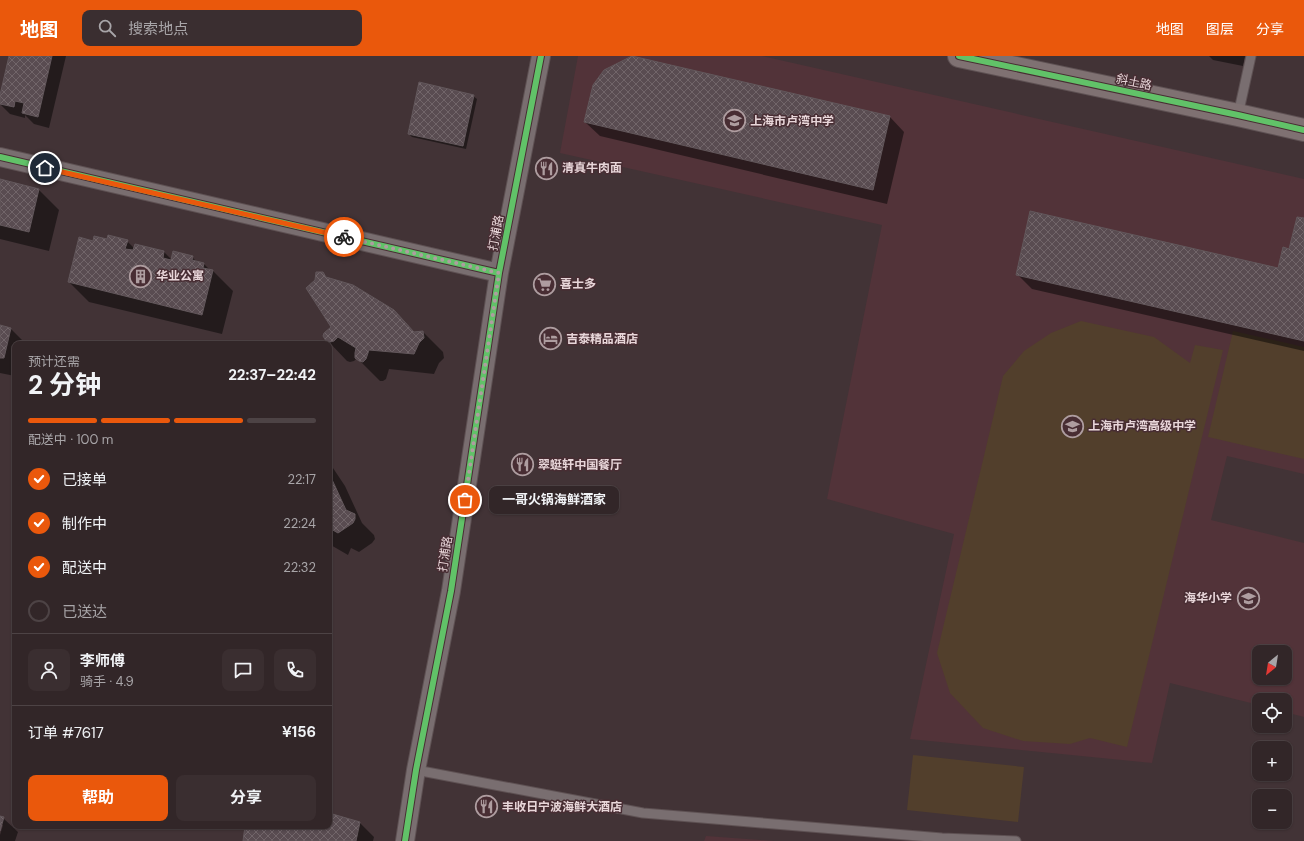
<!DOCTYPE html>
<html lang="zh">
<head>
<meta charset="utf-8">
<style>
	:root { --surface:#322628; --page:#3a2e30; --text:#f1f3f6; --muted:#a8a5a8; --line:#4d4345; --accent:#ea580c }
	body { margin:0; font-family:"DM Sans","Noto Sans SC",sans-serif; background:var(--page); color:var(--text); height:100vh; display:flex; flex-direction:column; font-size:15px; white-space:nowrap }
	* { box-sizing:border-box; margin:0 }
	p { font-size:13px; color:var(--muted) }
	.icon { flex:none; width:22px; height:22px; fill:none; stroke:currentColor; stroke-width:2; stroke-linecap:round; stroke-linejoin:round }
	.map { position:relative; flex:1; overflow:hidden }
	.drawer { position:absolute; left:12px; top:285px; width:320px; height:488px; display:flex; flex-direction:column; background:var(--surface); border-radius:8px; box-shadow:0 1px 3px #0004,0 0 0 1px var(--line) }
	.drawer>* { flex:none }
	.needle { width:26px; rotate:210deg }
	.fabs { position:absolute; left:1252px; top:589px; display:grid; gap:8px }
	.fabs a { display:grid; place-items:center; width:40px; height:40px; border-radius:8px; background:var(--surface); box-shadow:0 1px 3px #0004,0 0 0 1px var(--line); font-size:20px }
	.pin { position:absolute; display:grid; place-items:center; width:34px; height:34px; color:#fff; margin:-17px; border:2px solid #fff; border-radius:50%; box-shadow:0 1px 4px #0007 }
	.courier { position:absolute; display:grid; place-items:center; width:40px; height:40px; margin:-20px; border:3px solid #ea580c; border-radius:50%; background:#fff; color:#222; box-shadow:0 1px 5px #0007 }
	.bubble { position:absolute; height:28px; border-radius:8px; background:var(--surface); box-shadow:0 1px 3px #0004,0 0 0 1px var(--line); font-size:13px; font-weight:700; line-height:28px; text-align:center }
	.overview em { font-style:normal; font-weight:700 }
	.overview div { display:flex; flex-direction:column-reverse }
	.overview { display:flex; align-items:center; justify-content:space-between; height:68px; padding:0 16px }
	h1 { font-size:26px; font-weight:700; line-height:30px }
	.bar { display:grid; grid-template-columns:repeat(4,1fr); gap:6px 4px; align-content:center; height:48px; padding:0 16px }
	.bar i { height:5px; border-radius:3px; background:var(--line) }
	.bar .current { background:var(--accent) }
	.bar p { grid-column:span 4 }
	.line { display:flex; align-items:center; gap:10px; padding:0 16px; border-top:1px solid var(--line) }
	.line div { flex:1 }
	.round { display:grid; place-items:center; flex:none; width:42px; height:42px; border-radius:8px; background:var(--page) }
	ol { padding:0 16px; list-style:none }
	li { display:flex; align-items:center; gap:12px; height:44px }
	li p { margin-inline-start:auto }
	li .icon { padding:4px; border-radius:50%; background:var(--accent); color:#fff; stroke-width:4 }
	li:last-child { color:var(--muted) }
	li i { width:22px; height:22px; border:2px solid var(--line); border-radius:50% }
	.action { display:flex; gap:8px; margin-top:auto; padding:8px 16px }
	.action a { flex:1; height:46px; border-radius:8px; background:var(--accent); color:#fff; font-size:16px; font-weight:700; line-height:46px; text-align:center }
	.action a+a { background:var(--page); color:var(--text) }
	header { display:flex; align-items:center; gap:24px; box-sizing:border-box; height:56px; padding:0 20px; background:var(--accent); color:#fff }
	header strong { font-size:19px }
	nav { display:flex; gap:22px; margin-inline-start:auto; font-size:14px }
	.search { width:280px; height:36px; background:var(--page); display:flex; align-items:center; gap:10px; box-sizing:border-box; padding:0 14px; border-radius:8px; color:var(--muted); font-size:15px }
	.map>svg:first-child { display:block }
	.built { fill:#523339; fill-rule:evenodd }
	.garden { fill:#523f2c }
	.shadow { fill:#0007 }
	.building { fill:url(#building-cross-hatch); stroke:#62575b }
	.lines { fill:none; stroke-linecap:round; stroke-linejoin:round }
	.service-casing { stroke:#5e5153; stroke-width:11 }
	.minor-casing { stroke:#5e5153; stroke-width:20 }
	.secondary-casing { stroke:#5e5153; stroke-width:24 }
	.service { stroke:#796e70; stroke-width:9 }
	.minor { stroke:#796e70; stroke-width:18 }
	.secondary { stroke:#7f7172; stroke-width:22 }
	.cycleway-casing { stroke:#482d33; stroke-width:8 }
	.cycleway { stroke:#61c268; stroke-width:6 }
	.done { stroke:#ae9da0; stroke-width:4; stroke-dasharray:0 7.2 }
	.route { stroke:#ea580c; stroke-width:5 }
	.labels { text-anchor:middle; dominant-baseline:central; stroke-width:3; stroke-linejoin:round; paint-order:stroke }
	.street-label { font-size:12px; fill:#e8d6d9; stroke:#482d33 }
	.poi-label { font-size:12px; font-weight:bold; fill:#e8d6d9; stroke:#482d33; text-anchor:start }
</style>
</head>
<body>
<header>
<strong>地图</strong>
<div class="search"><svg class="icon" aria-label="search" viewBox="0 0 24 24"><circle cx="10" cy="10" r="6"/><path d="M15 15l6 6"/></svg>搜索地点</div>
<nav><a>地图</a><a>图层</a><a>分享</a></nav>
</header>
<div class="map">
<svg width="1304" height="785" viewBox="0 0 1304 785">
	<defs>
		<pattern id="building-cross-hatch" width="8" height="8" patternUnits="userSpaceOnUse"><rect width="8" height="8" fill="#594c51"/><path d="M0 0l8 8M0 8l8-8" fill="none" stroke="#716569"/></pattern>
	</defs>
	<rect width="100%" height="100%" fill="#423336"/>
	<path class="built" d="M578 0H762L1304 123V418L1227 400 1211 464 1304 487V661L1285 656V644H1259V649L1170 627 1152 707 910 683 954 478 827 443 882 169 560 97ZM1259 596H1285V622H1259Z
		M706 780 774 785H704Z"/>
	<path class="garden" d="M1081 265 1154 281 1190 307 1195 289 1223 294 1127 691 1090 682 1070 688 1023 685 983 672 950 637 937 597 1003 320 1024 295 1051 277Z
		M1233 275 1304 291V403L1208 381Z
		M913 699 1024 711 1018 766 907 754Z"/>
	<path class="shadow" d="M10 0H66L49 72 34 68 25 59V62L10 58 0 48V43Z
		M1209 0H1245L1243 10 1213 4Z
		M473 40 477 43 466 93 412 81 409 78Z
		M890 61 904 76 887 148 600 80 585 66Z
		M0 124 39 134 59 154 49 195 0 183Z
		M1304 163V295L1032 233 1017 218 1279 213Z
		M108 184 127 185 134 192 164 196 172 204 192 201 197 206 203 207 210 214 213 215 233 235 222 278 89 246 69 226 94 186Z
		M323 217 329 223 394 255 415 277 423 276 443 296 444 302 439 307 434 318 389 313 386 323 383 325H380L357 302 354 305 350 306 347 305 327 284 333 271Z
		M0 270 10 272 26 288H15V320L0 317Z
		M329 406 345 430 362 467 374 479 375 483 372 487 359 496 351 492 348 499 329 488Z
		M329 758 360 767 374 781 373 785H244L246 770H329Z
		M0 761 3 762 18 776 15 785H0V779L3 769H0V771Z"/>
	<path class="building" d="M9 0H52L38 61 22 57 24 47 15 45 14 51 0 48V39Z
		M632 0 890 60 873 134 584 66 593 29 604 14Z
		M419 26 474 39 463 90 408 78Z
		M0 123 39 133 29 176 0 169Z
		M1030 155 1278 212 1283 191 1289 193 1297 161 1304 162V285L1016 219Z
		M108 179 128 184 125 193 133 194 135 188 164 195 163 202 171 204 173 195 193 200 192 204 204 207 203 212 213 214 202 259 68 226 79 181 93 185 94 180 107 183Z
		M316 216H323L326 221 353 229 394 254 414 276 423 275 424 282 419 287 414 298 369 294 366 303 363 306 359 305 355 302V297L356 292 338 281 334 285 330 286 326 285 323 280 324 277 331 271 306 232 315 224Z
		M0 269 11 272 4 302H0Z
		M329 417 346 454 355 458V463L353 467 338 477 331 473 329 477Z
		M329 757 360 766 356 785H243L245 770H329Z
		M0 760 4 761 0 775Z"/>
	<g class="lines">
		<defs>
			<path id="service" d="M1238 59 1251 0
				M416 714 643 757 942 782 1016 785"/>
			<path id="minor" d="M0 101 499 217
				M405 785 416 714 451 535 499 217 541 0"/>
			<path id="secondary" d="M959 0 1238 59 1304 74"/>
		</defs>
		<use href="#service" class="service-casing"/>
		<use href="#minor" class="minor-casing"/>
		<use href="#secondary" class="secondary-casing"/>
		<use href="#service" class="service"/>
		<use href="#minor" class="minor"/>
		<use href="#secondary" class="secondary"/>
		<defs>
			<path id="cycleway" d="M959 0 1238 59 1304 74
				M0 101 499 217
				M405 785 416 714 451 535 499 217 541 0"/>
		</defs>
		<use href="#cycleway" class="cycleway-casing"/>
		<use href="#cycleway" class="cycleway"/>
	</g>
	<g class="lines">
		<path class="done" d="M344 181 499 217 465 444"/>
		<path class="route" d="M45 112 344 181"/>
	</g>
	<defs>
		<symbol id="school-ring" viewBox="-11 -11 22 22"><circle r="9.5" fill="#482d33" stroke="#ae9da0" stroke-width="1.5"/><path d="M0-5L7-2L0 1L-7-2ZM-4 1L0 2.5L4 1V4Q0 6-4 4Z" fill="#ae9da0"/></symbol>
		<symbol id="restaurant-ring" viewBox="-11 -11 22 22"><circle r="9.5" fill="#482d33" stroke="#ae9da0" stroke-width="1.5"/><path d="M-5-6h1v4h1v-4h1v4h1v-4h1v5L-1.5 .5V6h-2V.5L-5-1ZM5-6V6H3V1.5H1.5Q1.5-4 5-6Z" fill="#ae9da0"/></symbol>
		<symbol id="building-ring" viewBox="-11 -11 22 22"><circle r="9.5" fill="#482d33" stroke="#ae9da0" stroke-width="1.5"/><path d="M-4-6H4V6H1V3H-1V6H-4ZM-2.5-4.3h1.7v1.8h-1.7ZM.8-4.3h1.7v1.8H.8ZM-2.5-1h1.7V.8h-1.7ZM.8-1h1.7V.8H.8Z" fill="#ae9da0"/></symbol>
		<symbol id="supermarket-ring" viewBox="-11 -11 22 22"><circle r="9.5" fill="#482d33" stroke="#ae9da0" stroke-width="1.5"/><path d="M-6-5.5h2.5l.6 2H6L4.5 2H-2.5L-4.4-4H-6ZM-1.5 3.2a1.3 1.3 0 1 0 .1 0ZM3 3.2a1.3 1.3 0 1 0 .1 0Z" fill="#ae9da0"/></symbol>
		<symbol id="hotel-ring" viewBox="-11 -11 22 22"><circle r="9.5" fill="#482d33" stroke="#ae9da0" stroke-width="1.5"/><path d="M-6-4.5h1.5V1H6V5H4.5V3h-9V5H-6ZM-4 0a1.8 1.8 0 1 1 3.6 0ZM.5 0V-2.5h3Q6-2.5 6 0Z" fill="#ae9da0"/></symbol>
	</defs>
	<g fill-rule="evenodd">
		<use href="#school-ring" x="722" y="52" width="25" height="25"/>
		<use href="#restaurant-ring" x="534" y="100" width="25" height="25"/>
		<use href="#building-ring" x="128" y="208" width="25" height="25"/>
		<use href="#supermarket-ring" x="532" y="216" width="25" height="25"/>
		<use href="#hotel-ring" x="538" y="270" width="25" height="25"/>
		<use href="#school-ring" x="1060" y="358" width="25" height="25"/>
		<use href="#restaurant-ring" x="510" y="396" width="25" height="25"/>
		<use href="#school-ring" x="1236" y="530" width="25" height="25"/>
		<use href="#restaurant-ring" x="474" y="738" width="25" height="25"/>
	</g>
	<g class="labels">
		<g class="street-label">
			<text transform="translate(1134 26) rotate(12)">斜土路</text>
			<text transform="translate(496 177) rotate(-79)">打浦路</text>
			<text transform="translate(445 498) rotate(-81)">打浦路</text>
		</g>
		<g class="poi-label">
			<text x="750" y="65">上海市卢湾中学</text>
			<text x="562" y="112">清真牛肉面</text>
			<text x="156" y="220">华业公寓</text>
			<text x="560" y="228">喜士多</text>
			<text x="566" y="283">吉泰精品酒店</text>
			<text x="1088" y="370">上海市卢湾高级中学</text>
			<text x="538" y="409">翠蜓轩中国餐厅</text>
			<text x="1232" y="542" text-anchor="end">海华小学</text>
			<text x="502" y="751">丰收日宁波海鲜大酒店</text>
		</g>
	</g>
</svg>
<div class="fabs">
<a><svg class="needle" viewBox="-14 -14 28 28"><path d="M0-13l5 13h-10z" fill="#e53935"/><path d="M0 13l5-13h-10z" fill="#a8a5a8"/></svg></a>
<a><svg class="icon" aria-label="locate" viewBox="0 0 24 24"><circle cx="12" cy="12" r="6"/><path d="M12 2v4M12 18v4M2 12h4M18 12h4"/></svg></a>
<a>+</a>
<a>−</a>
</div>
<div class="pin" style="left:465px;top:444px;background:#ea580c"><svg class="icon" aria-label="bag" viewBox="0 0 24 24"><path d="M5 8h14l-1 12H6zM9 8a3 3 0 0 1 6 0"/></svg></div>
<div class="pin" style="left:45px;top:112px;background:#1f2937"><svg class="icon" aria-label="home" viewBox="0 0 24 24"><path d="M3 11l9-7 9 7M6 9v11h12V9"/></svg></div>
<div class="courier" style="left:344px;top:181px"><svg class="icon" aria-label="bike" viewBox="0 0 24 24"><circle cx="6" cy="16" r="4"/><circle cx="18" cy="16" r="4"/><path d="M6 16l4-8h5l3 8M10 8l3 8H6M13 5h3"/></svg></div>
<div class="bubble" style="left:489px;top:430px;width:130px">一哥火锅海鲜酒家</div>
<section class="drawer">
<div class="overview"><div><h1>2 分钟</h1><p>预计还需</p></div><em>22:37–22:42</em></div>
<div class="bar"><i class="current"></i><i class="current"></i><i class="current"></i><i></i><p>配送中 · 100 m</p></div>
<ol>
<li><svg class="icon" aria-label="check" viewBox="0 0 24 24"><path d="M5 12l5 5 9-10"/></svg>已接单<p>22:17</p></li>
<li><svg class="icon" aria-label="check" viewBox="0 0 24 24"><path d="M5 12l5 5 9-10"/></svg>制作中<p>22:24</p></li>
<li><svg class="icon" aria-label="check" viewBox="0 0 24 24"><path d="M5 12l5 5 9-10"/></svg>配送中<p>22:32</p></li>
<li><i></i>已送达</li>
</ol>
<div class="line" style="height:72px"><a class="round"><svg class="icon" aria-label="person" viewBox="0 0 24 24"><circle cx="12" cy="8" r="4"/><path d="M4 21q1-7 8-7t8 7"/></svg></a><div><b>李师傅</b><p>骑手 · 4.9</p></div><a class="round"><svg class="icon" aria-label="chat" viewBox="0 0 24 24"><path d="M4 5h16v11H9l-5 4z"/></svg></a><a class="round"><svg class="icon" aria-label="phone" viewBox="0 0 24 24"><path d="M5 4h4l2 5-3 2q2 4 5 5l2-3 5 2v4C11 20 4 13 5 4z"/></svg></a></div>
<div class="line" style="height:52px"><div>订单 #7617</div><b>¥156</b></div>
<div class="action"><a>帮助</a><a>分享</a></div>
</section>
</div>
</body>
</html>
